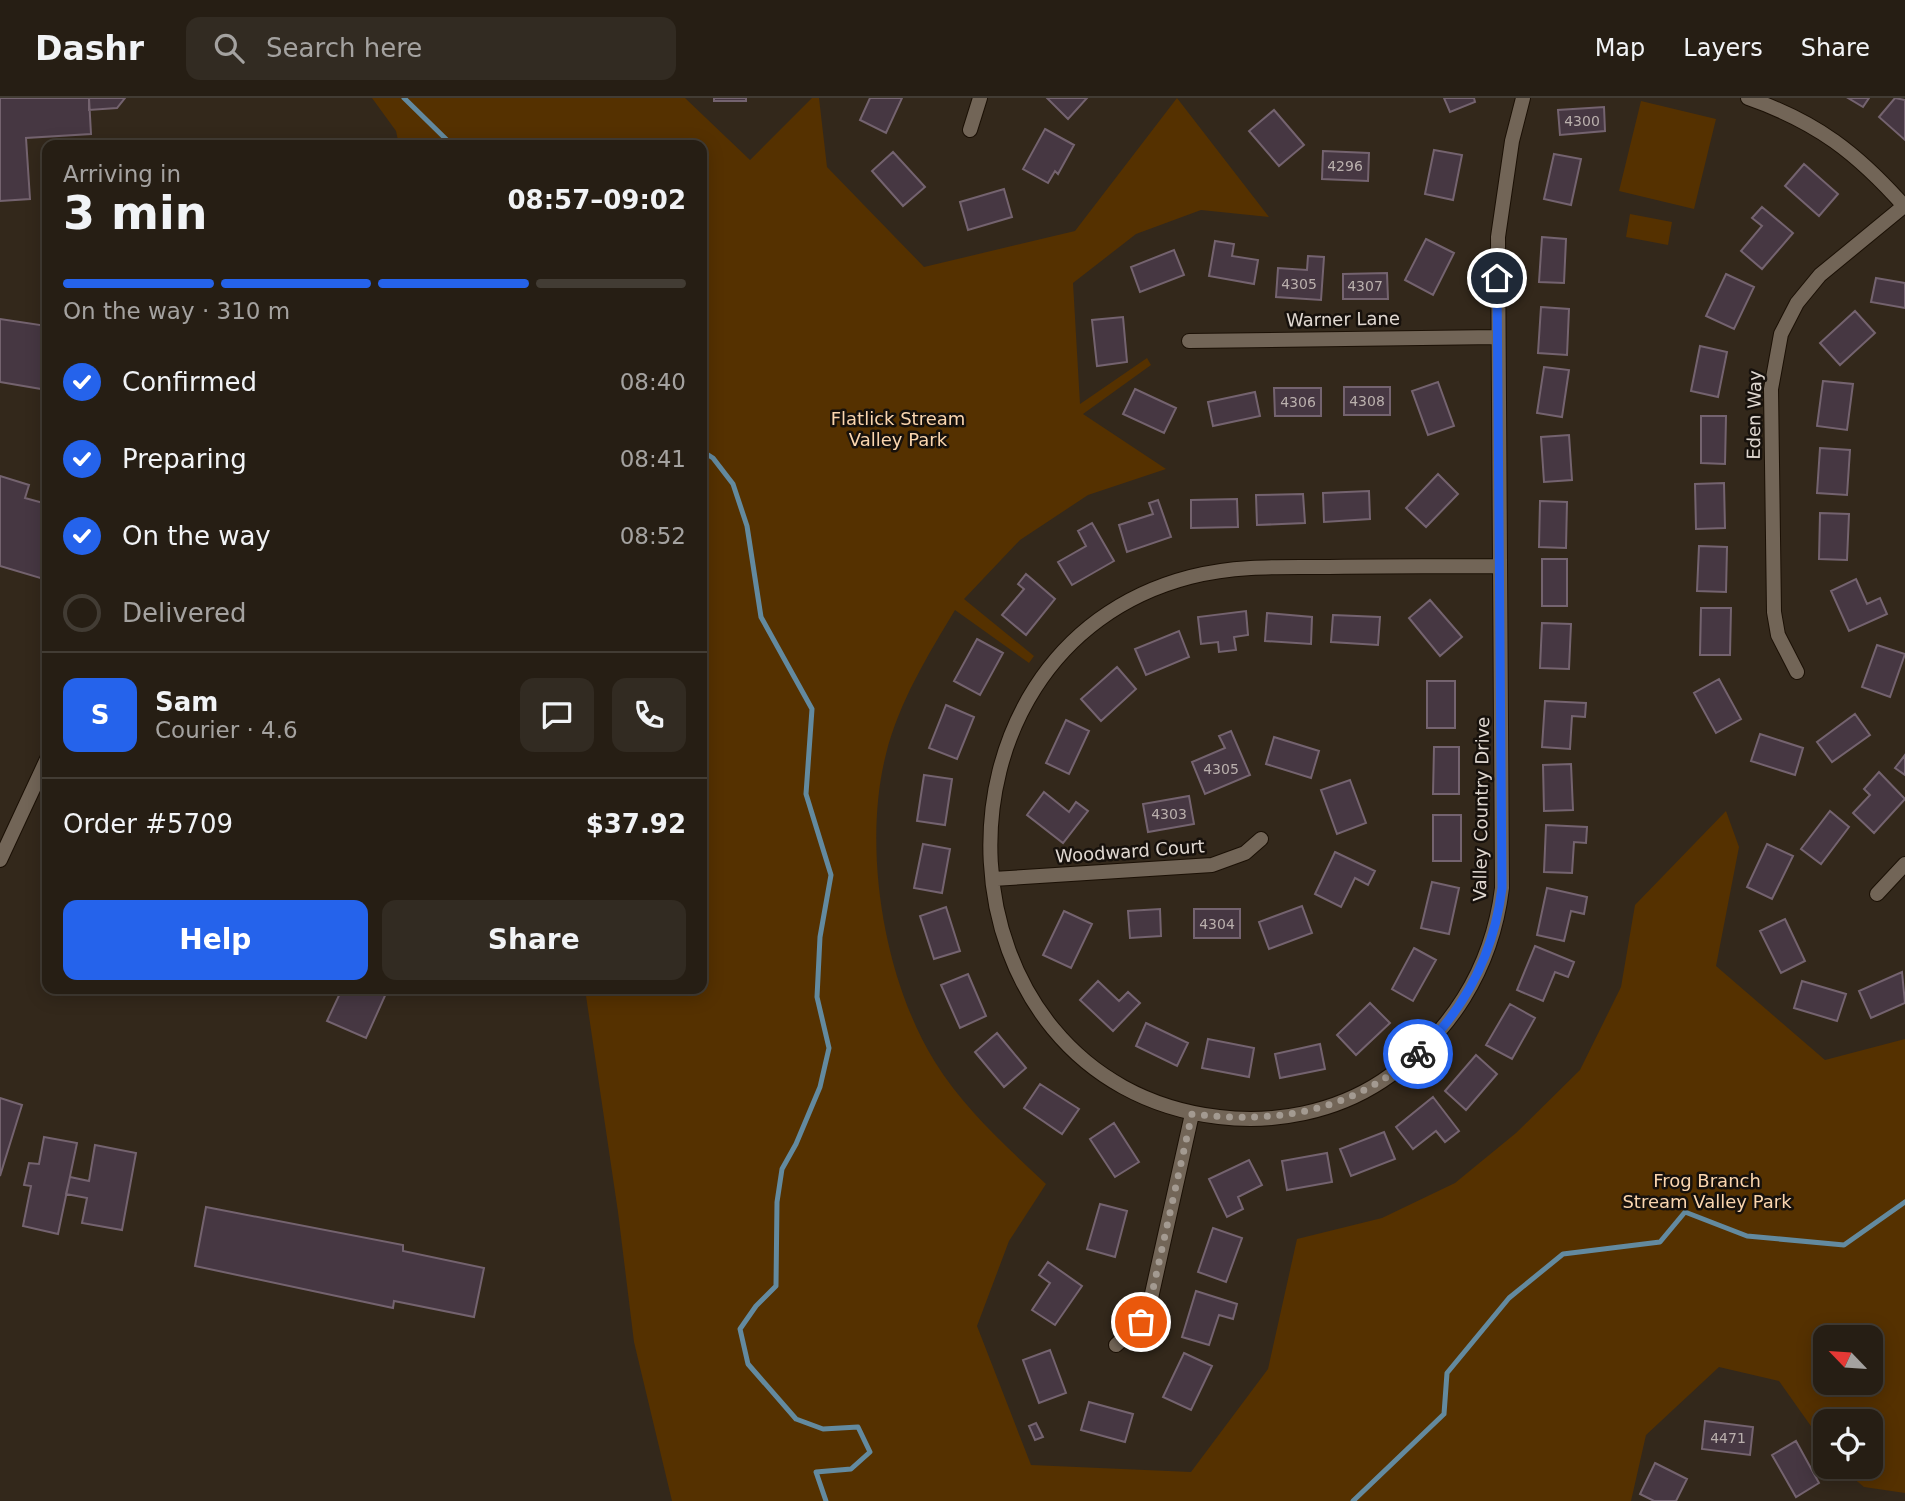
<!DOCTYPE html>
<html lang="en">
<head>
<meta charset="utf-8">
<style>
	:root { --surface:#261e14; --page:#322b22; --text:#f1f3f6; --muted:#a4a2a0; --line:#423c34; --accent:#2563eb }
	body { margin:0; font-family:"DejaVu Sans",sans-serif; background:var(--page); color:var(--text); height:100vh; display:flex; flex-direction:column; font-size:26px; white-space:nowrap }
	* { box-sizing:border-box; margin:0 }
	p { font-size:23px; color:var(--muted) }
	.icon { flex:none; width:38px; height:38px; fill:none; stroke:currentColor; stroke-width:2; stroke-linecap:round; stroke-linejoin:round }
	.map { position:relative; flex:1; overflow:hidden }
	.side { position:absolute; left:42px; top:42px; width:665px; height:854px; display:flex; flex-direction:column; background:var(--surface); border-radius:14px; box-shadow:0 4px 18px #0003,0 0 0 2px var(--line) }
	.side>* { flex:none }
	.needle { width:46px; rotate:295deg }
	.fabs { position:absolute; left:1813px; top:1227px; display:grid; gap:14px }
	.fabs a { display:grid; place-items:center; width:70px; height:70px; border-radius:14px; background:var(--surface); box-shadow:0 4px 18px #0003,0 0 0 2px var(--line); font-size:35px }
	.pin { position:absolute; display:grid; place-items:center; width:60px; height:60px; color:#fff; margin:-30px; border:4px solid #fff; border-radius:50%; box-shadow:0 2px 7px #0007 }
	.courier { position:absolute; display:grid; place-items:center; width:70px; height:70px; margin:-35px; border:5px solid #2563eb; border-radius:50%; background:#fff; color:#222; box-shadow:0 2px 9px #0007 }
	.headline em { font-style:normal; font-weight:800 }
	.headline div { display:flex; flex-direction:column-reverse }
	.headline { display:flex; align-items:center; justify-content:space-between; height:119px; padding:0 21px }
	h1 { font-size:46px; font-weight:800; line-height:52px }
	.bar { display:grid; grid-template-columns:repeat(4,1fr); gap:10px 7px; align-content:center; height:84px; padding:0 21px }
	.bar i { height:9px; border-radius:5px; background:var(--line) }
	.bar .active { background:var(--accent) }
	.bar p { grid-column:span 4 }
	.line { display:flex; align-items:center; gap:18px; padding:0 21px; border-top:2px solid var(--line) }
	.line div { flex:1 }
	.round { display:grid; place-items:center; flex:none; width:74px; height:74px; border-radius:14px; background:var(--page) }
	ol { padding:0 21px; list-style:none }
	li { display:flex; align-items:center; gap:21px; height:77px }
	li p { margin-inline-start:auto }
	li .icon { padding:7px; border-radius:50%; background:var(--accent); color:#fff; stroke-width:4 }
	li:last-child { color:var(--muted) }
	li i { width:38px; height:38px; border:4px solid var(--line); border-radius:50% }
	.primary-button { display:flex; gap:14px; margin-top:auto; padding:14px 21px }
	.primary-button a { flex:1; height:80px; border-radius:14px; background:var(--accent); color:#fff; font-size:28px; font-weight:800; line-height:80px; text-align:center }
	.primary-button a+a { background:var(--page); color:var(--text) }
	header { display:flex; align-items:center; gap:42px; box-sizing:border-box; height:98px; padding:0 35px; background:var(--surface); border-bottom:2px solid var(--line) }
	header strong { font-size:33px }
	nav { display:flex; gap:38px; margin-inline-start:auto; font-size:24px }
	.search { width:490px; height:63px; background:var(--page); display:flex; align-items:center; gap:18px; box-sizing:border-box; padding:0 24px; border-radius:14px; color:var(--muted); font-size:26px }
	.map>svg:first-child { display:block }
	.green { fill:#553100; fill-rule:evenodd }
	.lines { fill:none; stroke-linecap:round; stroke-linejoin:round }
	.stream { stroke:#638a9f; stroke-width:5 }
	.building { fill:#463742; stroke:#74636f; stroke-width:2 }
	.minor-casing { stroke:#1b1005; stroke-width:16 }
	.minor { stroke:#726557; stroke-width:14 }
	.done { stroke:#a39a91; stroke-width:7; stroke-dasharray:0 12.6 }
	.route { stroke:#2563eb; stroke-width:9 }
	.labels { text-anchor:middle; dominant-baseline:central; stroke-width:5; stroke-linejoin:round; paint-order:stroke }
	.number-label { font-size:14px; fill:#bab0ad }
	.street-label { font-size:18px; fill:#e0d8d1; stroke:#17110c }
	.park-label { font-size:18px; fill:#fbd6af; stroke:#17110c }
</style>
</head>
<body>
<header>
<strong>Dashr</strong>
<div class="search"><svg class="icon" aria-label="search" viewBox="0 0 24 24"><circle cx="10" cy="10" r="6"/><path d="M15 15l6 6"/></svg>Search here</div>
<nav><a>Map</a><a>Layers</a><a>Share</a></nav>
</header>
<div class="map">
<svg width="1905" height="1403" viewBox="0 0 1905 1403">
	<rect width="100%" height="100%" fill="#33281b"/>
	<path class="green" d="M372 0H685L750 62 812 0H819L827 69 924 169 1075 133 1177 0 1269 119 1201 112 1136 136 1073 185 1080 306 1147 260 1151 267 1083 316 1166 371 1088 397 1020 442 964 501 1034 558 1029 565 955 512C928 557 899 604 886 656 862 750 884 882 935 964 964 1011 1006 1048 1046 1086L1009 1143 977 1228 1031 1367 1191 1374 1268 1271 1297 1141 1382 1120 1455 1085 1516 1035 1580 972 1621 889 1635 807 1726 713 1739 749 1716 868 1825 962 1905 941V1395L1864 1389 1840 1369 1871 1368V1323H1825V1348L1779 1283 1719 1269 1646 1337 1631 1403H672L634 1244 618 1114 585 891H702V47H399L396 33ZM1825 1239H1871V1284H1825Z
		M1641 3 1716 21 1694 111 1619 93Z
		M1630 116 1672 124 1668 147 1626 139Z"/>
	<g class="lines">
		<path class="stream" d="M404 0 452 47
			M702 353 713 360 733 386 747 428 761 519 812 611 806 696 831 777 820 839 817 899 829 950 820 989 796 1046 782 1071 777 1104 776 1188 756 1208 740 1231 748 1266 796 1321 823 1331 858 1329 870 1354 851 1371 816 1374 826 1403
			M1353 1403 1444 1316 1447 1275 1509 1200 1563 1156 1660 1144 1685 1114 1747 1138 1844 1147 1905 1104"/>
	</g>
	<path class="building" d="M0 0H89L91 36 26 40 30 101 0 103Z
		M89 0H125L117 10 89 12Z
		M714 0H746V3H714Z
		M870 0H902L886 35 860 22Z
		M1047 0H1087L1068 21Z
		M1444 0H1474L1475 4 1450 14Z
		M1848 0H1869L1863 9Z
		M1895 0 1905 2V42L1879 19Z
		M1604 9 1605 33 1560 37 1558 12Z
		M1274 12 1304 47 1279 68 1249 33Z
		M1045 31 1074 47 1058 76 1055 73 1048 85 1023 71Z
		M1434 52 1462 57 1453 102 1425 96Z
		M1323 53 1369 55 1368 83 1322 81Z
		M893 54 925 89 903 108 872 73Z
		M1554 56 1581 61 1571 107 1544 101Z
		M1804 66 1838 96 1819 118 1785 88Z
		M1004 91 1012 119 968 132 960 104Z
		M1762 109 1793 135 1762 171 1741 153 1762 128 1752 120Z
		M1542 139 1566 141 1564 185 1539 184Z
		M1426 141 1454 155 1433 197 1405 182Z
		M1215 143 1234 146 1232 158 1258 162 1254 186 1209 178Z
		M1174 152 1184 177 1140 194 1131 169Z
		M1308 158 1324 159 1321 202 1276 199 1278 170 1307 172Z
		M1387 175 1388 201H1343V176Z
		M1726 176 1754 189 1734 231 1706 218Z
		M1876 180 1905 185V210L1871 204Z
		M1541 209 1569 211 1567 257 1538 255Z
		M1855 213 1875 235 1840 267 1820 245Z
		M1123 219 1127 264 1097 268 1092 222Z
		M0 221 47 228V292L0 284Z
		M1700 248 1727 254 1718 299 1691 293Z
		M1544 269 1569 272 1562 319 1537 315Z
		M1823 283 1853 286 1847 332 1817 328Z
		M1438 284 1454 328 1428 337 1412 293Z
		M1344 289H1390V317H1344Z
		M1274 290H1321V318H1275Z
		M1135 291 1176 310 1164 335 1123 316Z
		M1255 294 1260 318 1213 328 1208 304Z
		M1701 318H1726L1725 366 1701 365Z
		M1569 337 1572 382 1544 384 1541 339Z
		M1820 350 1850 352 1847 397 1817 395Z
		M1438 376 1458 396 1426 429 1406 410Z
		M0 378 29 387 25 400 47 406V482L0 468Z
		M1724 385 1725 430 1696 431 1695 386Z
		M1369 393 1370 421 1324 424 1323 395Z
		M1303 396 1305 425 1257 427 1256 397Z
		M1237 401 1238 429 1191 430V402Z
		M1158 402 1171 439 1127 454 1119 427 1153 416 1149 405Z
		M1540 403 1567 404 1566 450 1539 449Z
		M1820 415 1849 416 1847 462 1819 461Z
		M1092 425 1114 463 1072 487 1058 464 1086 448 1078 433Z
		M1699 448 1727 449 1726 494 1697 493Z
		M1542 461H1567V508H1542Z
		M1026 476 1055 501 1026 537 1002 517 1024 491 1018 486Z
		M1856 481 1867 506 1880 500 1887 516 1849 533 1831 493Z
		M1430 502 1462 539 1440 558 1409 520Z
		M1701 510H1731L1730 557H1700Z
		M1246 513 1248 537 1234 539 1236 552 1219 554 1218 544 1201 546 1198 519Z
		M1267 515 1312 519 1311 546 1265 543Z
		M1333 517 1380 519 1378 547 1331 544Z
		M1542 525 1571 526 1569 571 1540 570Z
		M1179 533 1189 559 1146 577 1135 551Z
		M977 541 1003 555 980 597 954 583Z
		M1877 547 1905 556 1890 599 1862 589Z
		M1117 569 1136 591 1101 623 1081 601Z
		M1719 581 1741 621 1716 635 1694 595Z
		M1427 583H1455V630H1427Z
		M1545 603 1586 605 1585 619 1572 618 1570 651 1542 649Z
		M946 607 974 619 957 661 929 650Z
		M1855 616 1870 637 1832 664 1817 644Z
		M1066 622 1089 633 1069 676 1046 665Z
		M1231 633 1250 677 1205 696 1192 664 1225 650 1219 638Z
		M1760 636 1803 650 1795 677 1751 663Z
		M1274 639 1319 653 1311 680 1266 666Z
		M1434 649H1459V696H1433Z
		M1905 657V677L1895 670Z
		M1571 666 1573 712 1544 713 1543 667Z
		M1879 674 1905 701 1874 735 1853 715 1870 697 1864 691Z
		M924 677 952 681 945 727 917 723Z
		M1350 682 1366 725 1337 736 1321 692Z
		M1044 694 1069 714 1076 704 1088 713 1063 745 1027 717Z
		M1189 698 1194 726 1148 734 1143 706Z
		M1830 713 1849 729 1821 766 1801 751Z
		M1433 717H1461V763H1433Z
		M1546 727 1587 729 1586 745 1574 744 1572 775 1544 774Z
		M923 746 950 751 942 795 914 790Z
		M1767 746 1793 758 1772 801 1747 789Z
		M1335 754 1375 773 1368 787 1355 780 1341 809 1315 796Z
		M1432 784 1459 790 1449 836 1421 830Z
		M1547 790 1587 799 1584 816 1571 813 1564 843 1537 837Z
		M1302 808 1312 835 1269 851 1259 824Z
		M946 809 960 853 934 861 920 818Z
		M1160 811 1161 838 1130 840 1128 813Z
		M1194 811H1240V840H1194Z
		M1064 813 1092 826 1071 870 1043 857Z
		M1785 821 1805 863 1781 875 1760 833Z
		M1535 848 1574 864 1568 879 1555 874 1543 903 1517 892Z
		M1414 850 1436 862 1413 903 1392 891Z
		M1902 874 1905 905 1871 920 1859 893Z
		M968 876 986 918 960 930 941 887Z
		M1098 883 1119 903 1128 894 1140 905 1113 933 1080 902Z
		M1802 883 1846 896 1837 923 1794 910Z
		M342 891H388L366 940 327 923Z
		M1370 905 1390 925 1356 957 1337 937Z
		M1510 906 1535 920 1512 961 1486 947Z
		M1146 925 1188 945 1177 968 1136 948Z
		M997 935 1026 970 1004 989 975 954Z
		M1208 941 1254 950 1249 979 1202 970Z
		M1320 946 1325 971 1280 980 1275 956Z
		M1476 957 1497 976 1466 1012 1445 993Z
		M1040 986 1079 1011 1062 1036 1024 1010Z
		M1433 999 1459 1033 1445 1044 1436 1033 1413 1051 1396 1029Z
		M0 1000 22 1007 0 1078Z
		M1114 1025 1139 1064 1115 1079 1090 1041Z
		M1384 1034 1395 1061 1351 1078 1340 1051Z
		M44 1039 77 1045 58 1136 23 1128 31 1088 24 1087 29 1065 39 1066Z
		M95 1047 136 1055 122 1132 82 1125 87 1100 66 1096 70 1079 89 1083Z
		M1327 1055 1332 1084 1287 1092 1282 1063Z
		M1249 1062 1262 1087 1238 1099 1243 1111 1227 1119 1209 1081Z
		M1100 1106 1127 1113 1115 1159 1087 1151Z
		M206 1109 403 1147V1153L484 1170 474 1219 394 1203 393 1210 195 1168Z
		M1213 1130 1242 1140 1226 1184 1198 1174Z
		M1048 1164 1082 1188 1055 1227 1032 1212 1050 1185 1039 1177Z
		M1196 1193 1237 1206 1233 1221 1219 1217 1209 1247 1182 1239Z
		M1050 1252 1066 1295 1039 1305 1023 1262Z
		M1184 1255 1212 1268 1191 1312 1163 1299Z
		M1089 1304 1133 1316 1125 1344 1081 1332Z
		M1705 1323 1753 1329 1750 1357 1702 1351Z
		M1036 1325 1043 1339 1035 1342 1029 1328Z
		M1796 1343 1819 1385 1796 1399 1772 1357Z
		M1655 1365 1687 1381 1676 1403H1654L1640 1396Z"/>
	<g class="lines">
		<defs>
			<path id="minor" d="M1748 0C1817 24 1857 55 1905 109
				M970 32 980 0
				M1189 243 1497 239
				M1499 468C1443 468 1386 468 1329 469 1283 469 1236 467 1190 479 909 552 930 985 1219 1019 1275 1026 1335 1014 1382 983 1450 938 1492 871 1502 790L1498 139 1512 43 1523 0
				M1797 574 1778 537 1774 514 1771 291 1781 236 1797 205 1820 177 1904 108
				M0 762 47 661
				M993 781 1212 767 1245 755 1261 741
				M1877 796 1905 766
				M1116 1247 1141 1224 1151 1200 1192 1016"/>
		</defs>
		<use href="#minor" class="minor-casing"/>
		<use href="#minor" class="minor"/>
	</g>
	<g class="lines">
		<path class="done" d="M1141 1224 1151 1200 1192 1016C1280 1026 1349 1014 1418 956"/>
		<path class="route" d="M1418 956C1466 910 1494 855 1502 790L1497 180"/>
	</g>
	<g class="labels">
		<g class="number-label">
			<text x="1582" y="23">4300</text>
			<text x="1345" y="68">4296</text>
			<text x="1299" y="186">4305</text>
			<text x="1365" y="188">4307</text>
			<text x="1367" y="303">4308</text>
			<text x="1298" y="304">4306</text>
			<text x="1221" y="671">4305</text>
			<text x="1169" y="716">4303</text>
			<text x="1217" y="826">4304</text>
			<text x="1728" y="1340">4471</text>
		</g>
		<g class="street-label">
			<text transform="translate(1343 221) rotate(-1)">Warner Lane</text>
			<text transform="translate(1754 317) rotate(-89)">Eden Way</text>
			<text transform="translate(1481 711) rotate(-89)">Valley Country Drive</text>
			<text transform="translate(1130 753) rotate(-4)">Woodward Court</text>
		</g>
		<g class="park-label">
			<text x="898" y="320">Flatlick Stream<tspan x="898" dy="21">Valley Park</tspan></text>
			<text x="1707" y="1082">Frog Branch<tspan x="1707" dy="21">Stream Valley Park</tspan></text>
		</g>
	</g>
</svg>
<div class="fabs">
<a><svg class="needle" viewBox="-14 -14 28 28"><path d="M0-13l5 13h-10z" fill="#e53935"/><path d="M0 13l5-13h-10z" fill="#a4a2a0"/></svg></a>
<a><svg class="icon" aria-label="locate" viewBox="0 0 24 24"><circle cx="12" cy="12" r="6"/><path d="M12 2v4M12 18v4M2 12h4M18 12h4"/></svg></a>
</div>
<div class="pin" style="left:1141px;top:1224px;background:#ea580c"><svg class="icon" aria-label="bag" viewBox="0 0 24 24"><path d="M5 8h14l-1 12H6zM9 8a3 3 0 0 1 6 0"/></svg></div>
<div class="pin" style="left:1497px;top:180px;background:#1f2937"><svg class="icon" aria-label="home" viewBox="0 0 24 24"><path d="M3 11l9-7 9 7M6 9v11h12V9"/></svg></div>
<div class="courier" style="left:1418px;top:956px"><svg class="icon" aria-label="bike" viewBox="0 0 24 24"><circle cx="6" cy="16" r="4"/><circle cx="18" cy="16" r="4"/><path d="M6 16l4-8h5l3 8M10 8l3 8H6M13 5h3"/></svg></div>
<section class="side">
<div class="headline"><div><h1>3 min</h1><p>Arriving in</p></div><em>08:57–09:02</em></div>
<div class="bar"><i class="active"></i><i class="active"></i><i class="active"></i><i></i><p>On the way · 310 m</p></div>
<ol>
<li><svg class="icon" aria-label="check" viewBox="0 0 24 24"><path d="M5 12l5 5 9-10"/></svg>Confirmed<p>08:40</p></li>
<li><svg class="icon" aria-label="check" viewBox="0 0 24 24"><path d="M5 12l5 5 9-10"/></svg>Preparing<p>08:41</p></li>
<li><svg class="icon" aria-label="check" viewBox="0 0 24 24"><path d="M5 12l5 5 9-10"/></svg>On the way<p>08:52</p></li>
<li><i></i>Delivered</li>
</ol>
<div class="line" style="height:126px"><b class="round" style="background:var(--accent);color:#fff">S</b><div><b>Sam</b><p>Courier · 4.6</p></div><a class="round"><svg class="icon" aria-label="chat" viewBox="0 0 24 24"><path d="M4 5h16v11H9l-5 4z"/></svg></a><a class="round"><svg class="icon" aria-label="phone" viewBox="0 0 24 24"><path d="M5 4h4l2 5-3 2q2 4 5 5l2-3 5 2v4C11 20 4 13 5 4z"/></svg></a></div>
<div class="line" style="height:91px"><div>Order #5709</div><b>$37.92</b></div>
<div class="primary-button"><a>Help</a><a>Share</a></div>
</section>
</div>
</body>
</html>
